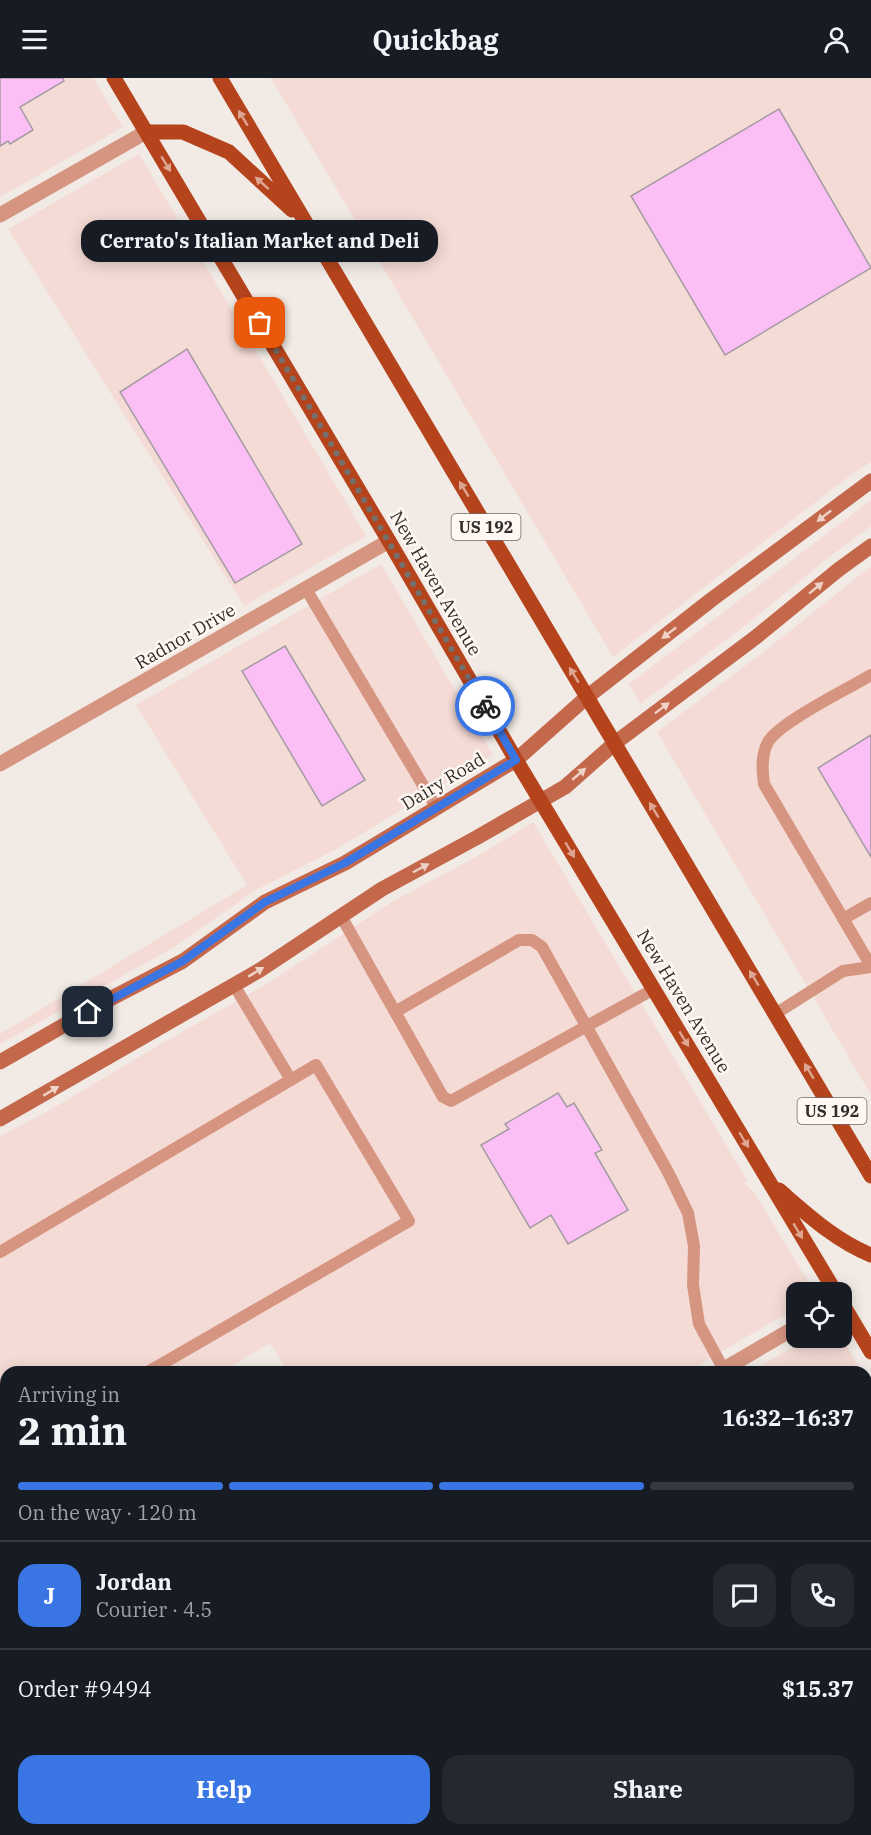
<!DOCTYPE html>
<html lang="en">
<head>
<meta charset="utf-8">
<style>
	:root { --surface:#171b24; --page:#242831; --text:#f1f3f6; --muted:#9ea1a6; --line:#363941; --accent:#3a75e4 }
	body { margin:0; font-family:"IBM Plex Serif",serif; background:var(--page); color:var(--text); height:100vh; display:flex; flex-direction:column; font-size:22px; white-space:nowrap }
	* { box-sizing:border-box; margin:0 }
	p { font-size:20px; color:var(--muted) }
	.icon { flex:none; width:33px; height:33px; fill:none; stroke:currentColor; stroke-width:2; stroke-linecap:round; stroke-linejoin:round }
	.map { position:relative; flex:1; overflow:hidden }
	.side { position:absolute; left:0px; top:1288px; width:872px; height:470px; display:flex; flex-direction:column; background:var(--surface); border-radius:18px 18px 0 0; box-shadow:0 3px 15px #0003 }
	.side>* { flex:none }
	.tools { position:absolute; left:786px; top:1204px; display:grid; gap:12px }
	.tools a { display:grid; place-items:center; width:66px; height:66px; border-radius:12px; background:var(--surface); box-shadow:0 3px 15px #0003; font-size:30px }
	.pin { position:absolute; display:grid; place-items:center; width:51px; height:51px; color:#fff; margin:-26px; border-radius:12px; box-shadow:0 3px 9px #0006 }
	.courier { position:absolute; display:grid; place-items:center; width:60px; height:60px; margin:-30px; border:4px solid #3a75e4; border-radius:50%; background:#fff; color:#222; box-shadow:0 2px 8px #0007 }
	.bubble { position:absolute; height:42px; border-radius:18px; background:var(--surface); box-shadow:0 3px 15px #0003; font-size:20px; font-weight:800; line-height:42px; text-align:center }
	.headline em { font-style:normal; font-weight:800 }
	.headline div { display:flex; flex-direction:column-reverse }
	.headline { display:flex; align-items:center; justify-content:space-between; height:102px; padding:0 18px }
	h1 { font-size:39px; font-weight:800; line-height:45px }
	.bar { display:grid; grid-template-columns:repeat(4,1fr); gap:9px 6px; align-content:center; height:72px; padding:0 18px }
	.bar i { height:8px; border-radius:4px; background:var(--line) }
	.bar .current { background:var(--accent) }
	.bar p { grid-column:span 4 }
	.line { display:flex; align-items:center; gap:15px; padding:0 18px; border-top:2px solid var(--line) }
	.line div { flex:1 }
	.round { display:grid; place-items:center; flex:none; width:63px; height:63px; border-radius:18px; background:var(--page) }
	.cta { display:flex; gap:12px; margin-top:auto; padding:12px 18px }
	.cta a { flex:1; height:69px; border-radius:18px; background:var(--accent); color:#fff; font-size:24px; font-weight:800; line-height:69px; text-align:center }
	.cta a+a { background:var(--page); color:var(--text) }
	header { display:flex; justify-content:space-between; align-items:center; height:78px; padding:0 18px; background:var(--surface); font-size:27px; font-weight:800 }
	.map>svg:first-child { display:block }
	.commercial { fill:#f5dbd6 }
	.building { fill:#fcbff5; stroke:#a39ca2; stroke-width:1.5 }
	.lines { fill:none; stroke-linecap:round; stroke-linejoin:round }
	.lane { stroke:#d59581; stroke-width:12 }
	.street { stroke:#d59581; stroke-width:15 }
	.secondary { stroke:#c4684c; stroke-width:15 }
	.primary { stroke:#b5441d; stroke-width:15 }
	.oneway { fill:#dea692 }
	.oneway2 { fill:#f0d3c8 }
	.done { stroke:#74706d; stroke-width:6; stroke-dasharray:0 10.8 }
	.route { stroke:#3a75e4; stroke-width:8 }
	.labels { text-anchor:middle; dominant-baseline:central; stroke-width:5; stroke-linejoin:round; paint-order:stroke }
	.shield { fill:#fff7f2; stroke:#6f6a67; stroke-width:1.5 }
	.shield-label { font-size:16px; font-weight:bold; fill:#312e2c }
	.street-label { font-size:18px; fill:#312e2c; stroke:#fff7f2 }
</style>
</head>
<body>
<header><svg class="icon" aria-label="menu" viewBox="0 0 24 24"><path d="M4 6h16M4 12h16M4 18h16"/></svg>Quickbag<svg class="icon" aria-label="person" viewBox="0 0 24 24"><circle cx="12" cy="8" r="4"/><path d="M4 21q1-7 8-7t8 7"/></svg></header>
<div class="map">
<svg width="871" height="1757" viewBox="0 0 871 1757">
	<rect width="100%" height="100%" fill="#f1eae5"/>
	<path class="commercial" d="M0 0H93L123 49 0 119Z
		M271 0H871V384L851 397 613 579Z
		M139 76 366 458 244 528 8 151Z
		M871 422V448L828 480 746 547 640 626 629 606Z
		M381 486 493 677 338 770 256 812 174 869 0 966V956L247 807 136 627Z
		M871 488V1017L657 654 766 572Z
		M533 744 747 1102 744 1105 754 1114 815 1215H796V1230L687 1294H288L270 1265 221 1294H6V1425L0 1429V1058L50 1032 159 967 267 906 390 825 483 775Z
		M809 1260H842L862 1294H750Z
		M866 1301 871 1310V1697L866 1700Z"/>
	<path class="building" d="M0 0H63L64 3 20 29 33 52 10 66 8 63 0 68Z
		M779 31 871 190 725 277 631 118Z
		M187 271 302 466 235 505 120 314Z
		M285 568 365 702 322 728 242 593Z
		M871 657V779L818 690Z
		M558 1015 567 1029 574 1025 602 1072 595 1075 628 1132 568 1166 551 1137 530 1150 481 1067 509 1051 505 1046Z
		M866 1485 871 1494V1593L866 1596Z"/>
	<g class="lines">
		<path class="lane" d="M306 511 436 729
			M871 597C848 611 780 644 768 664 761 677 762 692 764 706L871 888
			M341 838 443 1019 451 1023 654 911
			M843 841 871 825
			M234 907 291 1002
			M395 934 519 862H532L542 869 668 1094 688 1135 694 1168 693 1207 699 1246 724 1292
			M775 936 843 893 871 889
			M0 1174 316 987 409 1143 148 1294
			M0 1381 6 1377
			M866 1622 871 1618
			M771 1752 774 1757
			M839 1752 842 1757"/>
		<path class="street" d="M0 137 146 54
			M0 686 389 463
			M719 1294 796 1249
			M0 1717 6 1714
			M866 1718 871 1715
			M799 1757 808 1752"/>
		<path class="secondary" d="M0 984 108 922 183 883 265 824 345 785 516 682 587 619 711 522 871 403
			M0 1041 260 892 382 811 476 760 565 709 615 665 756 559 838 492 871 468"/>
		<path class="primary" d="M114 0 389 463 516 682 836 1215
			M220 0 871 1098
			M146 54H183L229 74 292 132
			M779 1112C808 1137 836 1163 871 1177
			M842 1225 871 1274"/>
	</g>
	<defs><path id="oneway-solid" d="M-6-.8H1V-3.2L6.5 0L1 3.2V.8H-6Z" transform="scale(1.5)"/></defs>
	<g class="oneway">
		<use href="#oneway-solid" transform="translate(243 40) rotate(-121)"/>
		<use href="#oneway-solid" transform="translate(166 86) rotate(59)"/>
		<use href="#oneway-solid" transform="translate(262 105) rotate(-138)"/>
		<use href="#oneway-solid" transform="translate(464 411) rotate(-121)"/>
		<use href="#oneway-solid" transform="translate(574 597) rotate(-121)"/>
		<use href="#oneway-solid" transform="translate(654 732) rotate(-121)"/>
		<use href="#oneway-solid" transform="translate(570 772) rotate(59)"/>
		<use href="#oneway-solid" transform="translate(754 900) rotate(-121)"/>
		<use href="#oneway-solid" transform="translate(684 961) rotate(59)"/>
		<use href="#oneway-solid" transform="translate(809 993) rotate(-121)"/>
		<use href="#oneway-solid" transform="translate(744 1062) rotate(59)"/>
		<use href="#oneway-solid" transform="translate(798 1153) rotate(59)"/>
	</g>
	<g class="oneway2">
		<use href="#oneway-solid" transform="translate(824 438) rotate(142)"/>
		<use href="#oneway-solid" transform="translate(816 510) rotate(-39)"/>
		<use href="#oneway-solid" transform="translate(669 555) rotate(142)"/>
		<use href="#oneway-solid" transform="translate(662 630) rotate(-37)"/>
		<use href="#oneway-solid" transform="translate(579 696) rotate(-41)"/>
		<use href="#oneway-solid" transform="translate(421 790) rotate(-28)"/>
		<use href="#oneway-solid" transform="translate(256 894) rotate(-31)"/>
		<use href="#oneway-solid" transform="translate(51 1013) rotate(-31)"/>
	</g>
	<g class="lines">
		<path class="done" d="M260 245 485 628"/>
		<path class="route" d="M88 934 183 883 265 824 345 785 516 682 485 628"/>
	</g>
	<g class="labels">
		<g class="shield">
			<rect x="451.5" y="436" width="69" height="26" rx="4.5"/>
			<rect x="797.5" y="1020" width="69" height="26" rx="4.5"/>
		</g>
		<g class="shield-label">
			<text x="486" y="449">US 192</text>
			<text x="832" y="1033">US 192</text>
		</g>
		<g class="street-label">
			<text transform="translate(436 505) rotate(60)">New Haven Avenue</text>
			<text transform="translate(185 558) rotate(-30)">Radnor Drive</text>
			<text transform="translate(443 703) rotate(-31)">Dairy Road</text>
			<text transform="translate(684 923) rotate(59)">New Haven Avenue</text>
		</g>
	</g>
</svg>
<div class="tools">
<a><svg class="icon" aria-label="locate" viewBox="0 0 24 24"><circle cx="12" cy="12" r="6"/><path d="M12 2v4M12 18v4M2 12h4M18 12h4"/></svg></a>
</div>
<div class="pin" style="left:260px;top:245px;background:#ea580c"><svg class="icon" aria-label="bag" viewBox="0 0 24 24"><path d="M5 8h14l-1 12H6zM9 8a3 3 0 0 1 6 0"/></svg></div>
<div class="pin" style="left:88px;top:934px;background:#1f2937"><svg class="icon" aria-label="home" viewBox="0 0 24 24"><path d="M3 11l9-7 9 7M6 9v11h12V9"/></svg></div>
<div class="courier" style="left:485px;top:628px"><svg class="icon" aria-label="bike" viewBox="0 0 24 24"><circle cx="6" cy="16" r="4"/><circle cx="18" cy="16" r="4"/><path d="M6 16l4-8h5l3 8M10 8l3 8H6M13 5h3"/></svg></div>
<div class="bubble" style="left:81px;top:142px;width:357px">Cerrato's Italian Market and Deli</div>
<section class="side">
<div class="headline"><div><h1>2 min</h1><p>Arriving in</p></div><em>16:32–16:37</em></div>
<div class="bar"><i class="current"></i><i class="current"></i><i class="current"></i><i></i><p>On the way · 120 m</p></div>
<div class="line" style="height:108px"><b class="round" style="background:var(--accent);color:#fff">J</b><div><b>Jordan</b><p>Courier · 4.5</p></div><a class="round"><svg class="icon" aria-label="chat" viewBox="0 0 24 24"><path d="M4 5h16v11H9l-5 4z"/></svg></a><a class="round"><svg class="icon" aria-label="phone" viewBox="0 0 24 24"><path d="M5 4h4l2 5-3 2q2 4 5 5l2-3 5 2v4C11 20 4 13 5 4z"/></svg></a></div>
<div class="line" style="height:78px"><div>Order #9494</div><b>$15.37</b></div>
<div class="cta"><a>Help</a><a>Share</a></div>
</section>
</div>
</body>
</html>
